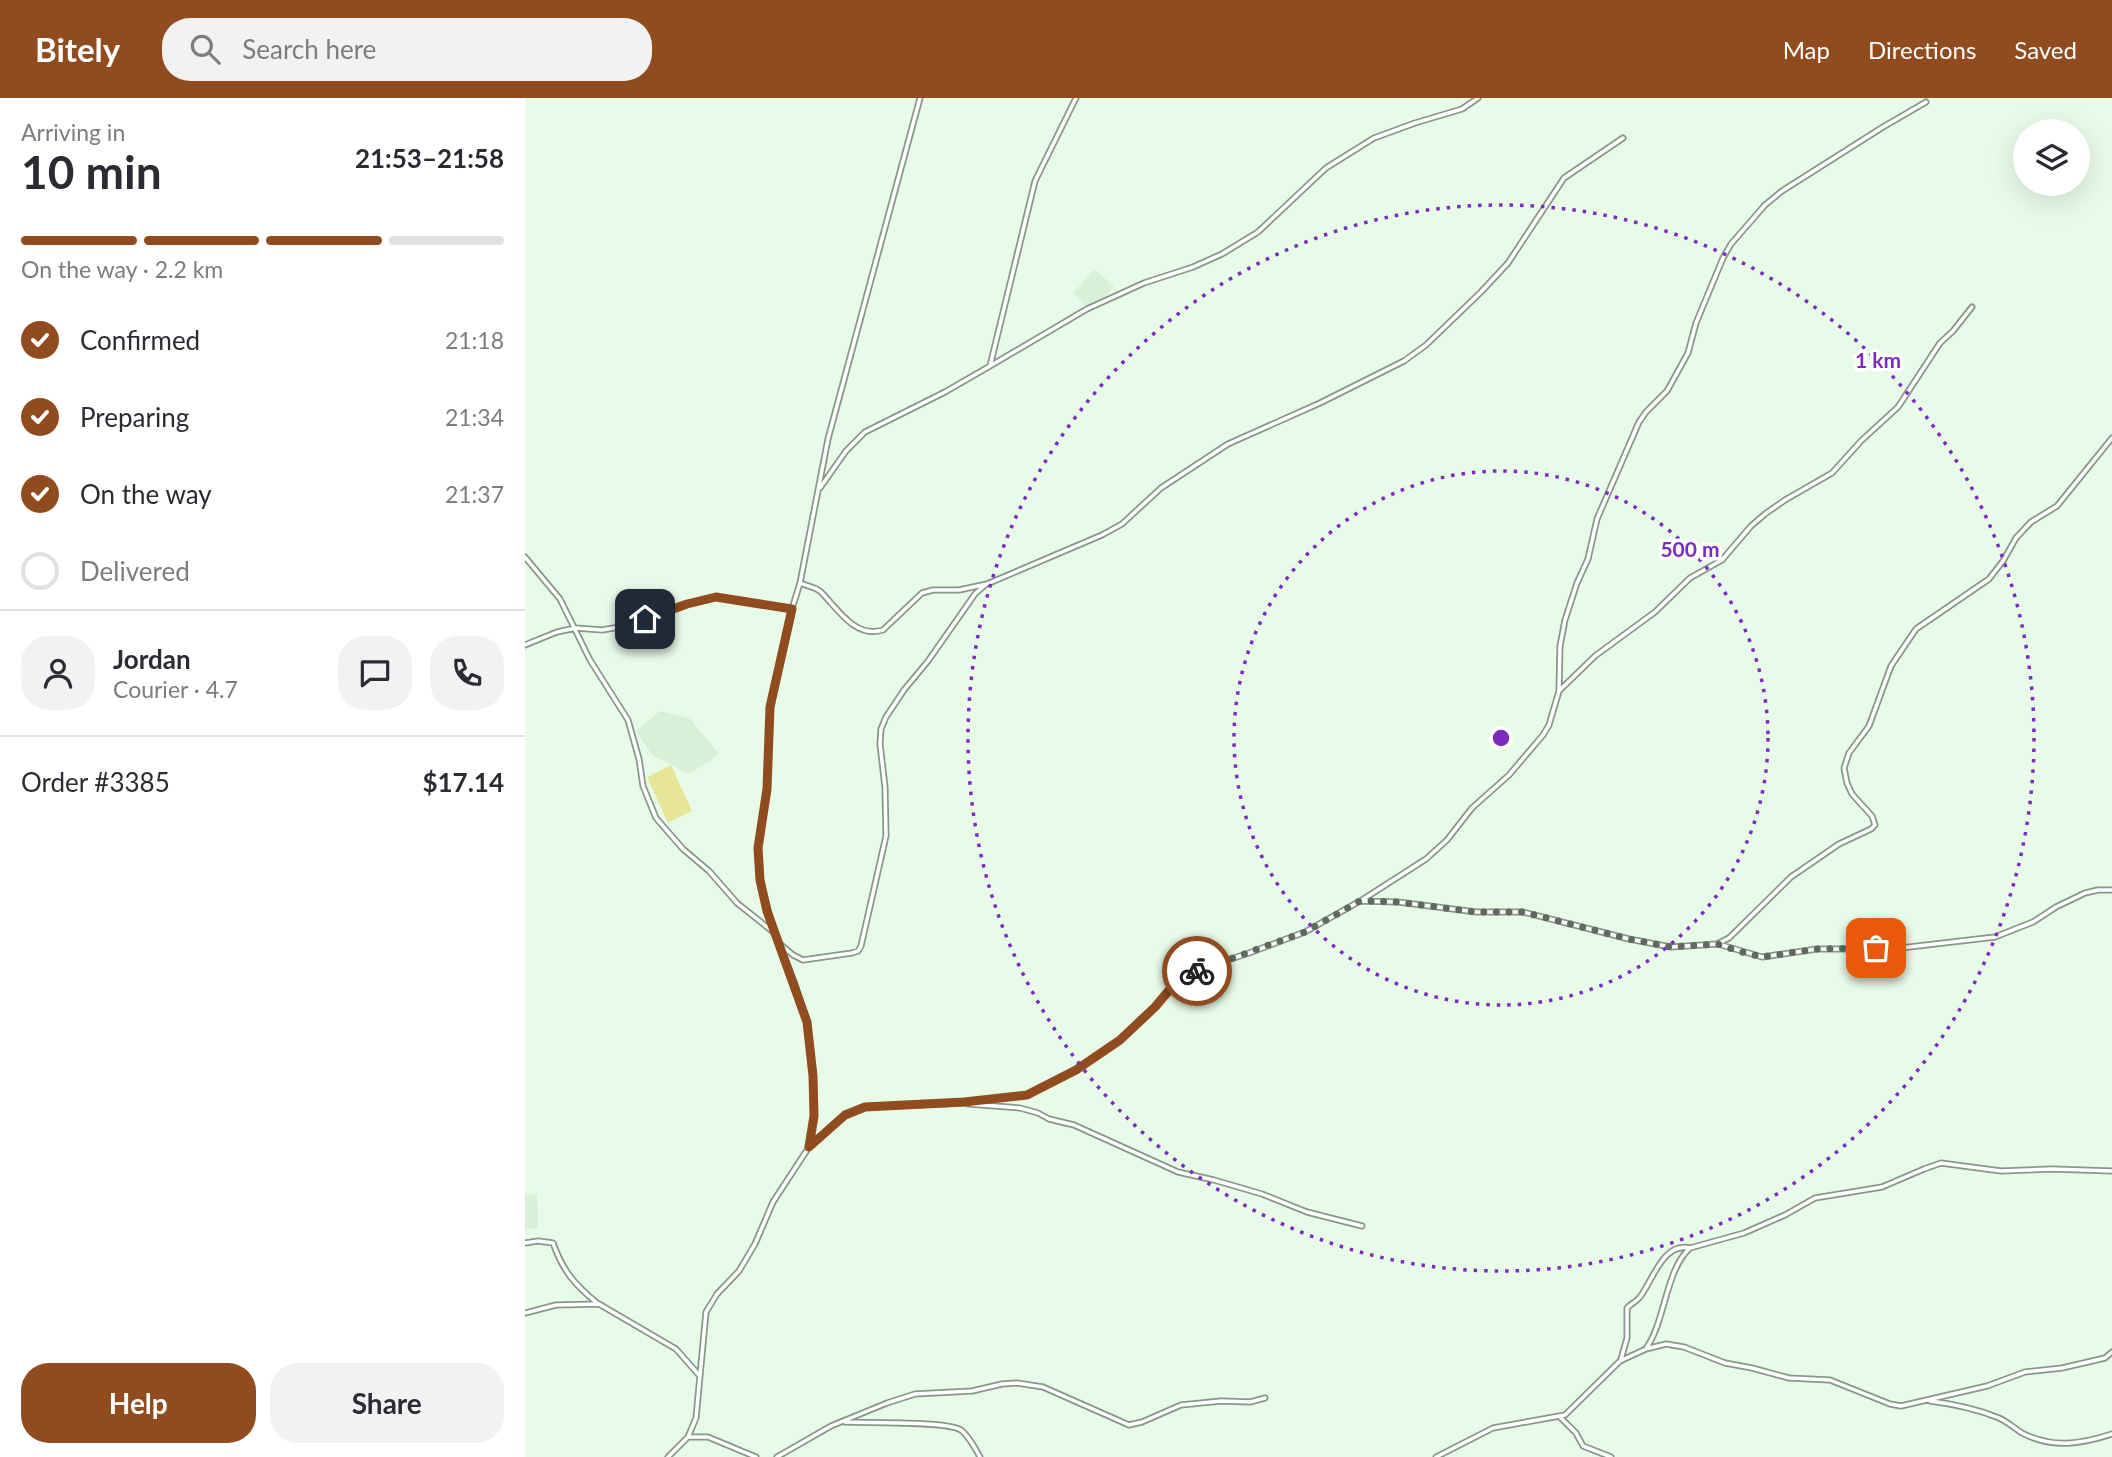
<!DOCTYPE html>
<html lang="en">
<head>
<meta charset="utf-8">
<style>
	:root { --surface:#fff; --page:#f2f2f3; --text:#2b2b33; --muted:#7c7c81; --line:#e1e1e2; --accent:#904c1e }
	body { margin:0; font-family:Lato,sans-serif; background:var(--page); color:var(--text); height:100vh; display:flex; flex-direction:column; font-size:26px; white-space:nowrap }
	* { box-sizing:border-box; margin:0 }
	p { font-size:23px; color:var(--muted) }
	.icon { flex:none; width:38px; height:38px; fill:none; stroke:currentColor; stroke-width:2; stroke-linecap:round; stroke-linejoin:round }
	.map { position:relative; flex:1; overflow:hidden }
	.drawer { display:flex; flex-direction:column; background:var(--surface); width:525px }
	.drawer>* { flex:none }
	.buttons { position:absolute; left:1488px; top:21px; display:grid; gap:14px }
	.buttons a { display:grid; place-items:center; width:77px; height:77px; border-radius:50%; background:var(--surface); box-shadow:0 7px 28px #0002; font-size:35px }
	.pin { position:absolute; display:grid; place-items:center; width:60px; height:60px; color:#fff; margin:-30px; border-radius:14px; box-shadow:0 4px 10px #0006 }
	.courier { position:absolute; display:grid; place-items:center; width:70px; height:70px; margin:-35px; border:5px solid #904c1e; border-radius:50%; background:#fff; color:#222; box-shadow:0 2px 9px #0007 }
	.overview em { font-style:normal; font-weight:700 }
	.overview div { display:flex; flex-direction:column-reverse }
	.overview { display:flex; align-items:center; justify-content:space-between; height:119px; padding:0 21px }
	h1 { font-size:46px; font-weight:700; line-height:52px }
	.bar { display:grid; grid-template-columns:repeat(4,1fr); gap:10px 7px; align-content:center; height:84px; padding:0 21px }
	.bar i { height:9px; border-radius:5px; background:var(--line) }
	.bar .active { background:var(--accent) }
	.bar p { grid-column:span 4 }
	.line { display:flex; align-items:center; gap:18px; padding:0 21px; border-top:2px solid var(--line) }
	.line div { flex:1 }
	.round { display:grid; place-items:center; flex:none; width:74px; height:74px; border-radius:28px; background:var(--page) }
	ol { padding:0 21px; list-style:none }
	li { display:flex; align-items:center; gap:21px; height:77px }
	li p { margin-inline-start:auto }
	li .icon { padding:7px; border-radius:50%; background:var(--accent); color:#fff; stroke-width:4 }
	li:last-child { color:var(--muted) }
	li i { width:38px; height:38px; border:4px solid var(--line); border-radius:50% }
	.primary-button { display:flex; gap:14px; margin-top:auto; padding:14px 21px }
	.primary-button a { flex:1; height:80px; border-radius:28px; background:var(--accent); color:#fff; font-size:28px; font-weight:700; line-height:80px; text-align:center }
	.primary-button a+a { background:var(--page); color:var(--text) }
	header { display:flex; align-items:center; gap:42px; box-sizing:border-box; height:98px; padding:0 35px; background:var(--accent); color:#fff }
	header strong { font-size:33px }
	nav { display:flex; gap:38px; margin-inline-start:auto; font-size:24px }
	.search { width:490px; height:63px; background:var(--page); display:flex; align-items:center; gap:18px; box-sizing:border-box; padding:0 24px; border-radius:28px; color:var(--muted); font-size:26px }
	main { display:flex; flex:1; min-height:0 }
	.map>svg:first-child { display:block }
	.built { fill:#d8efd8 }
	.green { fill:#e7e698 }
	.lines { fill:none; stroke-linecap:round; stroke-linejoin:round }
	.minor-casing { stroke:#889888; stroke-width:7 }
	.minor { stroke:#fff; stroke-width:3.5 }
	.done { stroke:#5f695f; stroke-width:7; stroke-dasharray:0 12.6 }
	.route { stroke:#904c1e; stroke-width:9 }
	.ring { fill:none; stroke:#7b2cbf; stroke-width:3.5; stroke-dasharray:3.5 7 }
	.centre { fill:#7b2cbf; stroke:#fff; stroke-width:3.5 }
	.ring-label { font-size:21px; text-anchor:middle; font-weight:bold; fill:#7b2cbf; stroke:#fff; stroke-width:7; stroke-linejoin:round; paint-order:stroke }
</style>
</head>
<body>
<header>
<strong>Bitely</strong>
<div class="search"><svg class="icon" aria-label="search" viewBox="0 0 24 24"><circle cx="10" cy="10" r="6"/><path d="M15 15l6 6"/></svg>Search here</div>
<nav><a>Map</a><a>Directions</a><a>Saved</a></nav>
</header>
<main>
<section class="drawer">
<div class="overview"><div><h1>10 min</h1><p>Arriving in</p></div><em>21:53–21:58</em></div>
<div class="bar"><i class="active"></i><i class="active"></i><i class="active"></i><i></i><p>On the way · 2.2 km</p></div>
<ol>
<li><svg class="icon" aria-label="check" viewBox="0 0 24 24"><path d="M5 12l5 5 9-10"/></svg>Confirmed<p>21:18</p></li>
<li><svg class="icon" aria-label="check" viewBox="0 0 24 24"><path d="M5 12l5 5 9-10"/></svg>Preparing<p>21:34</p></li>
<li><svg class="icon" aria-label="check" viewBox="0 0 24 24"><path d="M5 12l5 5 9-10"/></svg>On the way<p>21:37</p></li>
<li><i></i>Delivered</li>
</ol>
<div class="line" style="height:126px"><a class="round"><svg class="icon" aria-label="person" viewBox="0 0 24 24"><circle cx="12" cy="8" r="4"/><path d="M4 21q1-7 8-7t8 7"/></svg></a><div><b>Jordan</b><p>Courier · 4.7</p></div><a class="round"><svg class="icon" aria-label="chat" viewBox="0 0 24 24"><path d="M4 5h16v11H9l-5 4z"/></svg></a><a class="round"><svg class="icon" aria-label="phone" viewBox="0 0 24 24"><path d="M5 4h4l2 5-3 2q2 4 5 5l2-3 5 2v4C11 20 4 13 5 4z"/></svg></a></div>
<div class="line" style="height:91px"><div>Order #3385</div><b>$17.14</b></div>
<div class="primary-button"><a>Help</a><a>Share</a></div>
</section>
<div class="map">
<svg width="1587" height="1359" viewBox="0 0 1587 1359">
	<rect width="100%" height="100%" fill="#e8fae8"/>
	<path class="built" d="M570 171 589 189 573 206 569 203 563 210 548 195Z
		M135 613 164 620 194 656 164 676 128 658 111 633Z
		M12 1096 13 1130 0 1131V1097Z"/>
	<path class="green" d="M146 667 167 713 143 725 122 679Z"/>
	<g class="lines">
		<defs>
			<path id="minor" d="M465 268 562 211 619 185 668 169 697 156 733 134 801 70 849 40 890 25 937 11 953 0
				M295 390 321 353 340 334 420 294 465 268 510 83 551 0
				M0 459 35 501 65 562 103 622 114 661 118 688 131 720 158 751 184 773 212 805 247 833
				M275 485C282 488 291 489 296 494 312 510 330 541 358 532L397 495 408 492H434L462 486 577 437 597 426 636 390 703 346 795 305 879 263 901 247 956 194 983 165 1039 80 1098 40
				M0 547 32 534 51 530 77 532 100 528 162 506 192 499 266 511
				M1035 592 1070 558 1130 514 1165 480 1197 462 1226 428 1240 416 1260 402 1307 375 1336 343 1373 309 1415 245 1428 233 1447 209
				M837 802 901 761 922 742 947 710 984 677 1018 637 1024 627 1034 593 1035 548 1040 522 1052 485 1063 461 1072 421 1114 324 1121 314 1142 293 1163 255 1171 225 1198 160 1206 146 1240 107 1257 93 1358 29 1401 4
				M255 846 268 857 278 862 327 855 333 853 336 848 361 738 360 689 355 646 356 631 361 619 379 592 403 563 450 496 460 487
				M1193 846 1237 859 1292 851H1367L1470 839 1508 824 1531 809 1560 795 1573 792H1587
				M443 1006 495 1010 513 1015 524 1021 549 1027 653 1074 689 1082 737 1096 782 1114 837 1128
				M284 1049 320 1017 340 1009 439 1005 502 997 551 972 595 942 630 909 657 877 724 855 780 834 835 803 873 804 951 814H998L1104 841 1146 849 1192 846 1204 840 1266 779 1314 746 1346 731 1350 727 1347 718 1327 696 1322 685 1319 670 1324 655 1344 628 1366 568 1391 531 1464 481 1478 463 1491 440 1506 424 1532 408 1587 340
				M0 1145 13 1143 28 1145C38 1173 49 1186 72 1205
				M0 1215 31 1207 74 1206 151 1251 174 1277
				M1122 1249C1140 1223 1141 1171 1165 1150L1219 1135 1260 1117 1290 1100 1357 1089 1399 1071 1416 1065 1476 1073 1527 1071 1587 1073
				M1096 1261 1102 1240V1210C1106 1206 1112 1203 1115 1199 1128 1182 1138 1144 1165 1150
				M1405 1303C1429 1306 1452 1311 1474 1320 1483 1324 1489 1330 1497 1335 1528 1351 1556 1346 1587 1336
				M1035 1319 1051 1335 1058 1348 1086 1359
				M320 1324C342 1325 423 1323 436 1332 444 1338 450 1350 455 1359
				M163 1339H183L231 1359
				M143 1359 163 1339 171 1320 181 1214 192 1196 214 1173 230 1146 248 1104 284 1049 289 1018 288 978 282 924 270 886 249 834 235 782 233 750 242 691 245 609 267 511 275 485 303 341 395 0
				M252 1359 306 1328 362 1305 390 1296 447 1293 477 1286 492 1285 518 1289 604 1327 617 1324 656 1307 696 1303 725 1304 740 1300
				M911 1359 968 1330 1040 1317 1095 1263 1121 1251 1141 1246 1159 1249 1200 1265 1227 1270 1264 1280 1305 1282 1365 1306 1376 1308 1462 1288 1500 1274 1537 1270 1580 1260 1587 1254"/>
		</defs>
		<use href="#minor" class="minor-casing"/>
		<use href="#minor" class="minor"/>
	</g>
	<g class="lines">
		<path class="done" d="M672 873 780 834 835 803 873 804 951 814H998L1104 841 1146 849 1192 846 1213 853 1237 859 1292 851 1351 850"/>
		<path class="route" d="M120 521 162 506 191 499 267 511 245 609 242 691 233 750 235 782 242 813 282 924 288 978 289 1018 284 1049 320 1017 340 1009 439 1004 502 997 551 972 595 942 630 909 657 877 672 873"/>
	</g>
	<g class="ring">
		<circle cx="976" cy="640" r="267"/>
		<circle cx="976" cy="640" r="533"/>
	</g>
	<circle cx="976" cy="640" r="10" class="centre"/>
	<g class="ring-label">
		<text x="1353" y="270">1 km</text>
		<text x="1165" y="459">500 m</text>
	</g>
</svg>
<div class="buttons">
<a><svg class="icon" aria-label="layers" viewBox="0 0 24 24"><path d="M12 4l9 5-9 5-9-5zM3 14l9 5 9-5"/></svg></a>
</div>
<div class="pin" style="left:1351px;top:850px;background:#ea580c"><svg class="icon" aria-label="bag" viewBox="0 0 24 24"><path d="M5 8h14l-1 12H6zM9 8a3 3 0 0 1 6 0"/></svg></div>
<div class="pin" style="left:120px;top:521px;background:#1f2937"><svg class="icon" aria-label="home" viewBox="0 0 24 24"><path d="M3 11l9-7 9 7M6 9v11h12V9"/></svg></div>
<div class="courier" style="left:672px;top:873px"><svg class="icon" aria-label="bike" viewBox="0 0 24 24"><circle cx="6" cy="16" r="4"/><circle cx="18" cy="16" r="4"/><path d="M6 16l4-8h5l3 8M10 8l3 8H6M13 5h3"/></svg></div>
</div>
</main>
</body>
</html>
